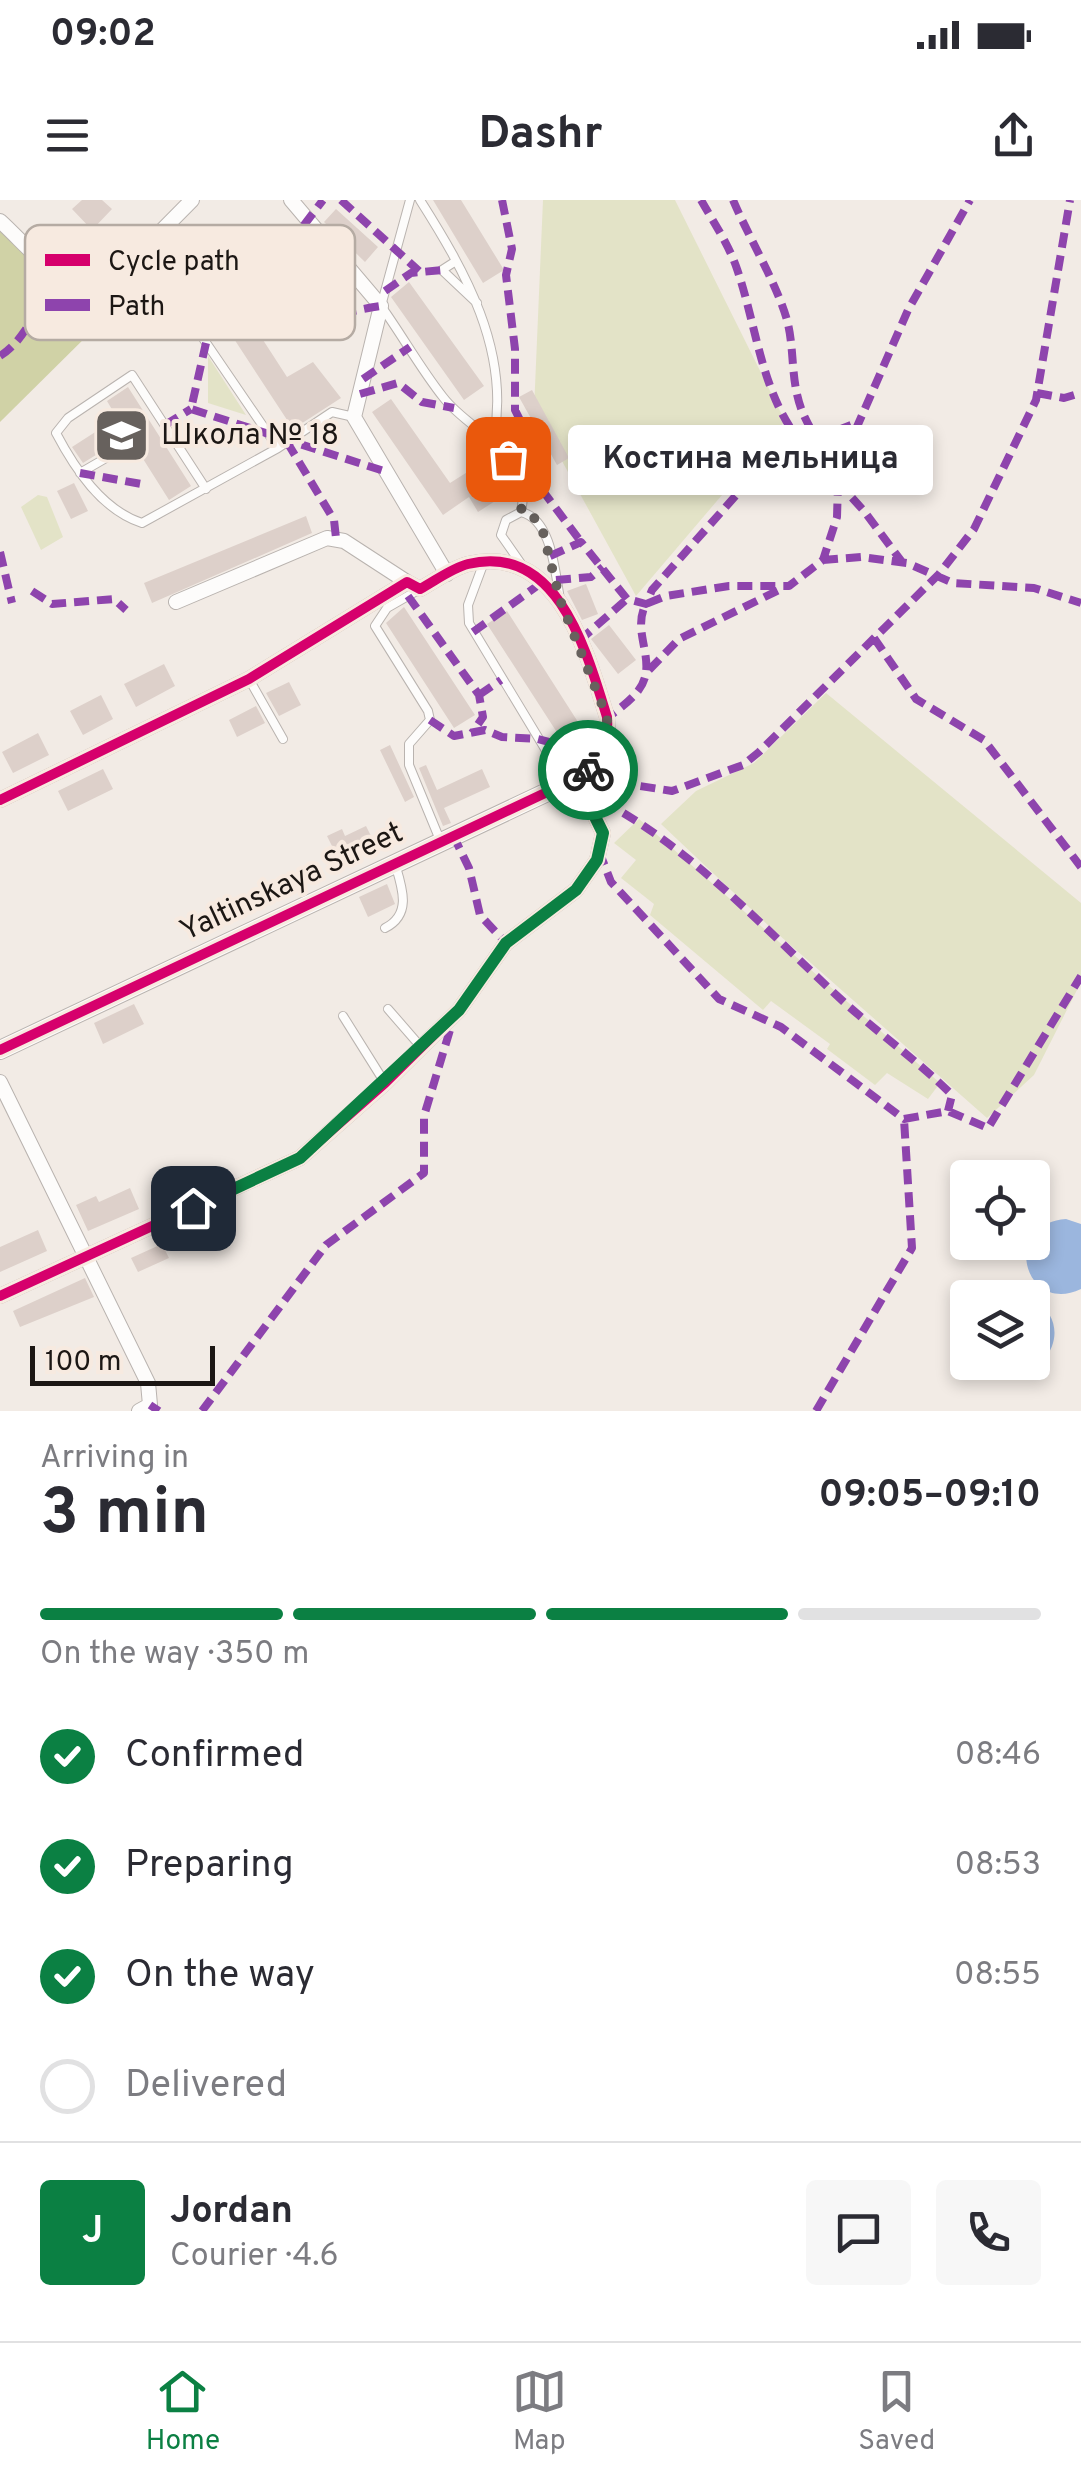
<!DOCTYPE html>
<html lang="en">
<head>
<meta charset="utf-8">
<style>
	:root { --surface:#fff; --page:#f7f7f7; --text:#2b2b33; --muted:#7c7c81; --line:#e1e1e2; --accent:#0b8043 }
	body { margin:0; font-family:Overpass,sans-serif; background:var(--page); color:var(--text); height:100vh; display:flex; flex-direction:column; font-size:38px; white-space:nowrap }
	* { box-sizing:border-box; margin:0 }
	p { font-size:32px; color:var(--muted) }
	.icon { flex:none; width:55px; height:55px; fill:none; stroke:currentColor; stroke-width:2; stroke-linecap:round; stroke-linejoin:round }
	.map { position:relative; height:1211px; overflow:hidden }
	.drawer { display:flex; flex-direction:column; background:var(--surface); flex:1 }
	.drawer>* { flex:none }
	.tools { position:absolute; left:950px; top:960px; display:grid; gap:20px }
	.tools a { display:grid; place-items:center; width:100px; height:100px; border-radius:10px; background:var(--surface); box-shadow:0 5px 15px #0003; font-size:50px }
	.scale { position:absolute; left:30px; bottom:25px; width:185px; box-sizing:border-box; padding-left:10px; border:5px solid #1c1714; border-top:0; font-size:28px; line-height:35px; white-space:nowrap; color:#1c1714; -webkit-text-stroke:8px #f7eae0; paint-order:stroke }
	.pin { position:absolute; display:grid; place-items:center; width:85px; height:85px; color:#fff; margin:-42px; border-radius:20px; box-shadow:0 5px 15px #0006 }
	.courier { position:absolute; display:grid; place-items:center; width:100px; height:100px; margin:-50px; border:8px solid #0b8043; border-radius:50%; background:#fff; color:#222; box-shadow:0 2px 12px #0007 }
	.bubble { position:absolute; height:70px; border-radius:10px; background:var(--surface); box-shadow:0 5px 15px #0003; font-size:32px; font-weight:700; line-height:70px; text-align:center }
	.head em { font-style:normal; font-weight:700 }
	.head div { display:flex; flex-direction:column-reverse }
	.head { display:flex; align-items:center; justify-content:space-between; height:170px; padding:0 40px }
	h1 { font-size:65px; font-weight:700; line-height:75px }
	.bar { display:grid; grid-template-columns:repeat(4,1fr); gap:15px 10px; align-content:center; height:120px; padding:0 40px }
	.bar i { height:12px; border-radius:8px; background:var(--line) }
	.bar .current { background:var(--accent) }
	.bar p { grid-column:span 4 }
	.line { display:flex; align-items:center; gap:25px; padding:0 40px; border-top:2px solid var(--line) }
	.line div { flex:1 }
	.round { display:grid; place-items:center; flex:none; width:105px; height:105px; border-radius:10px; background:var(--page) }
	ol { padding:0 40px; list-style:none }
	li { display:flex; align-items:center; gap:30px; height:110px }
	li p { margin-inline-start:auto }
	li .icon { padding:10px; border-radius:50%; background:var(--accent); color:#fff; stroke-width:4 }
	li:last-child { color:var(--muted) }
	li i { width:55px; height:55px; border:5px solid var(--line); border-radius:50% }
	.status { display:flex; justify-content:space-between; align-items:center; height:70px; padding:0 50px; background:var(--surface); direction:ltr }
	.status svg { height:28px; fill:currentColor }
	header { display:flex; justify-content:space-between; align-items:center; height:130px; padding:0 40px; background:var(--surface); font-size:45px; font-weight:700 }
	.tab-bar { display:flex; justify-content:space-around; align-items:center; height:140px; border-top:2px solid var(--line); background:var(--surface); font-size:28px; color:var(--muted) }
	.tab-bar a { display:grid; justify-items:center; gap:5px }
	.tab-bar .current { color:var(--accent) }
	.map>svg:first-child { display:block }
	.green { fill:#e3e3c7 }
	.forest { fill:#d0d2a6 }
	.water { fill:#9bb6de }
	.building { fill:#ddd0ca }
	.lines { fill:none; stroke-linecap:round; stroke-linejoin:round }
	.service-casing { stroke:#b9b3af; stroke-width:10 }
	.minor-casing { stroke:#b9b3af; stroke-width:16 }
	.tertiary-casing { stroke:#b9b3af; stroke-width:20 }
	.service { stroke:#fdfcfb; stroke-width:8 }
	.minor { stroke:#fdfcfb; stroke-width:14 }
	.tertiary { stroke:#fdfcfb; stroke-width:18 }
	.quiet { stroke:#8e44ad; stroke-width:8; stroke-dasharray:15 8; stroke-linecap:butt }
	.cycleway-casing { stroke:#f7eae0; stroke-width:16 }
	.cycleway { stroke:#d6006c; stroke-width:10 }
	.done { stroke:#67615d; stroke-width:10; stroke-dasharray:0 18 }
	.route { stroke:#0b8043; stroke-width:12 }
	.labels { text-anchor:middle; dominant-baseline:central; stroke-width:8; stroke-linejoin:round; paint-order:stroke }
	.poi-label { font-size:30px; fill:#1c1714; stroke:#f7eae0; text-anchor:start }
	.street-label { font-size:30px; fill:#1c1714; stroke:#f7eae0 }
	.key { fill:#f7eae0; stroke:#b5aba3; stroke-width:2.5 }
	.key-label { font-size:28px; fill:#1c1714 }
</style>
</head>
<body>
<div class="status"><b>09:02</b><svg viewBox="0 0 49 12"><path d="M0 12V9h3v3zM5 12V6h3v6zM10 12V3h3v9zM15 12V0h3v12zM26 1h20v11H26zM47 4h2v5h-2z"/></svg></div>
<header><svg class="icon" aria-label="menu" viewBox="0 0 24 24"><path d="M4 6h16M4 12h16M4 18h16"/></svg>Dashr<svg class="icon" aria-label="share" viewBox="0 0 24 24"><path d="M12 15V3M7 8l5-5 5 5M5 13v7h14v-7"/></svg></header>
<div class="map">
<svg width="1081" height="1211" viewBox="0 0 1081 1211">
	<rect width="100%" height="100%" fill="#f2ebe5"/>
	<path class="green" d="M543 0H675L785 221 636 396 534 210Z
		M208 156 246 215 208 203Z
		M38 295 47 297 63 337 41 350 21 307Z
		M826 493 1081 703V782L1034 875 987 918 770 727 661 624 696 591 754 563Z
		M639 619 940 883 928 899 887 873 875 885 827 849 830 844 771 801 763 810 650 715 654 704 621 678 636 660 614 643Z"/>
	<path class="forest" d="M0 28 100 123 0 222Z"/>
	<path class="water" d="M1066 1019 1081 1024V1089C1024 1116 1000 1024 1066 1019Z
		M1033 1099C1080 1126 1042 1192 995 1163L1032 1162Z"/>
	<path class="building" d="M82 0H102L112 9 92 30 72 9Z
		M433 0H461L504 70 483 83Z
		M336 9 378 47 365 62 324 22Z
		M409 82 484 186 464 200 391 97Z
		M241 106 287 177 313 162 341 198 293 229 221 119Z
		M128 187 191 286 169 300 128 235 83 263 72 247 117 218 107 201Z
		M532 190 569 258 557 265 519 197Z
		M391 199 450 283 496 254 514 289 478 312 469 297 443 315 372 212Z
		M74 283 88 311 71 319 57 291Z
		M306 316 312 333 152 403 144 383Z
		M586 384 598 414 582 420 567 391Z
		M404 407 475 515 454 528 386 423Z
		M507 411 578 522 558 534 487 424Z
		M609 425 636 460 618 474 591 439Z
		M164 464 175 486 136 507 124 484Z
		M289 482 301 505 279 516 266 493Z
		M101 495 113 519 83 535 70 511Z
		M256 506 265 523 237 537 229 520Z
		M38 533 49 555 13 573 2 552Z
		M390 545 414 597 405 602 380 550Z
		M426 565 437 590 482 569 490 587 444 608 451 623 443 626 419 568Z
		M103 569 113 589 68 611 58 591Z
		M366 626 376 646 361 653 358 646 337 656 327 636 342 629 345 636Z
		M387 684 395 704 368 717 359 697Z
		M134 804 144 824 103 844 94 823Z
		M130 988 139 1009 88 1031 76 1005 96 996 99 1002Z
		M38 1030 47 1051 0 1072V1047Z
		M162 1044 169 1058 138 1072 131 1058Z
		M85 1078 94 1097 20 1127 13 1111Z"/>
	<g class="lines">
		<defs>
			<path id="service" d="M410 0 381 106C402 135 420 168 443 197 472 235 534 250 521 312
				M420 0C465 71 510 150 494 237
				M456 61 442 70 477 103
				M194 125 278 248 332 212 354 217
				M80 273 125 247
				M206 289 132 175 68 218 56 233C75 269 102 310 142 323L278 248
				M484 362 468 405 469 423 565 582
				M522 365 501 335 506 320 521 312C552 319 555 373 560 399
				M420 389 387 408 375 426 428 511 430 520 409 544V565L440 640
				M249 479 283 539
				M385 728C411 715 403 690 396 667
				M388 809 421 847
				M343 816 385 883"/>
			<path id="minor" d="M291 0 381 106 354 217 447 374
				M0 21C28 46 62 92 103 90L192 0
				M176 402 327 338 344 341 407 382
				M0 600 249 479 407 382 420 389C435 381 452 368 468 364 558 342 587 453 607 517L608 535 602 556
				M0 882 148 1183 150 1205 139 1211
				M0 1096 300 958 385 883 459 810 506 743 576 690 597 660 603 633 577 578"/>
			<path id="tertiary" d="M0 850 577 578 602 556"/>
		</defs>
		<use href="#service" class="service-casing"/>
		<use href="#minor" class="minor-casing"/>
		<use href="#tertiary" class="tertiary-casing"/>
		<use href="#service" class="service"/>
		<use href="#minor" class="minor"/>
		<use href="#tertiary" class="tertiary"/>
		<path class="quiet" d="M341 0 419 71
			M502 0 512 49 506 75 515 149V210L530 240 531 275 581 342
			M701 0C714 23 729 45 737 69 756 124 761 190 797 237L818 238 861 221
			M733 0C749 38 776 82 787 120 795 150 790 180 802 211 811 233 825 249 831 273
			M270 70 297 78 308 105C335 119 352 110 381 106
			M103 90 181 108 194 125 248 76 270 70 323 0
			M385 91 411 73 442 70
			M206 143 191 209 387 272
			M0 156C31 136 31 105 69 83
			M363 179 410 147
			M1037 193 1064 198 1081 193
			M360 194 398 183 422 202 454 208
			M165 225 191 209
			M287 242 334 320 336 338
			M80 273 147 285
			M0 352 12 403
			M550 356 581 342 627 399 646 404 652 390 785 240 797 237 864 311 902 362
			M823 360 861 357 907 363 953 383 1034 388 1081 403
			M556 380 591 377 603 367
			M32 391 52 404 114 399 126 410
			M408 396 479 495 483 517 472 533
			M473 432 544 381
			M874 438 916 499 984 540 1081 667
			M579 441 627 399
			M649 470 679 439 779 390
			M479 495 501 480
			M430 520 454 536 485 530 502 537 538 539 602 556 640 586 672 591 743 565 759 552 939 374 974 329 1036 200 1070 0
			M583 528 594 529C608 516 627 505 638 491 660 463 630 433 646 404L666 396 729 386H789L823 360 837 317 838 284 846 252 908 110 970 0
			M583 591C687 641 762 727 846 804 881 835 919 862 952 895L948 911
			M453 635 469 668 480 715 506 743
			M599 651 611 682 719 799 781 827 904 919 948 911 988 928 1081 776
			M150 1205 159 1211
			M202 1211 326 1045 424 973V916L453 820
			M816 1211 912 1048 904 919"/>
		<defs>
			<path id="cycleway" d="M0 600 249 479 407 382 420 389C435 381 452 368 468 364 558 342 587 453 607 517 609 546 600 561 577 578L0 850
				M0 1096 300 958 385 883 459 810 506 743 576 690 597 660 603 633 577 578"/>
		</defs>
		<use href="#cycleway" class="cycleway-casing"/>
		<use href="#cycleway" class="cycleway"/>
	</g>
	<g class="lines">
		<path class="done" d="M508 259 524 288 521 312 536 319 543 332 560 400 607 517C608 539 605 554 588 570"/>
		<path class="route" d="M193 1008 300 958 459 810 506 743 576 690 597 660 603 633 576 578 588 570"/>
	</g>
	<defs>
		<symbol id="school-square" viewBox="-11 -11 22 22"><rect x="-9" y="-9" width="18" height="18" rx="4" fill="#67615d" stroke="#f7eae0"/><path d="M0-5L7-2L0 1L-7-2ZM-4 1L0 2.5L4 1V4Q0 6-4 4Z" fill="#fff"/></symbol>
	</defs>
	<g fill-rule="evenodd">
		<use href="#school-square" x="90" y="204" width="63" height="63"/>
	</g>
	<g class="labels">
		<g class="poi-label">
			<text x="161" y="236">Школа № 18</text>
		</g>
		<g class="street-label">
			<text transform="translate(292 683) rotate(-25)">Yaltinskaya Street</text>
		</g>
	</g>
	<rect x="25" y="25" width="330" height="115" rx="15" class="key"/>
	<rect x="45" y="54" width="45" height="12" fill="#d6006c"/>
	<rect x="45" y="99" width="45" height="12" fill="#8e44ad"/>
	<g class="key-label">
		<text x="108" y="70">Cycle path</text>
		<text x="108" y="115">Path</text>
	</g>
</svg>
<div class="tools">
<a><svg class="icon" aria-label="locate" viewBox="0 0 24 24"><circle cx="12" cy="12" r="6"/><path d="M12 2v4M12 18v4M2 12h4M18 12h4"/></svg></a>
<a><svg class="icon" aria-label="layers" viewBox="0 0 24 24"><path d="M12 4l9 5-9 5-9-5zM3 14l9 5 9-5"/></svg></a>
</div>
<div class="scale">100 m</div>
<div class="pin" style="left:508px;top:259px;background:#ea580c"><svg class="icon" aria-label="bag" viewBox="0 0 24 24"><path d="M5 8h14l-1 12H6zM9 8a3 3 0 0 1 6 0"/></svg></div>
<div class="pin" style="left:193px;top:1008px;background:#1f2937"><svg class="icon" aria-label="home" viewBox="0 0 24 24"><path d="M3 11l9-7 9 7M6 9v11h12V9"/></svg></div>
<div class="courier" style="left:588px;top:570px"><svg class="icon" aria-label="bike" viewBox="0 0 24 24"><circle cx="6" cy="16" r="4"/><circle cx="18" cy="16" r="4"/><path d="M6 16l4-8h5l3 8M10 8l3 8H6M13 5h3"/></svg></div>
<div class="bubble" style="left:568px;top:225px;width:365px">Костина мельница</div>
</div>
<section class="drawer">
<div class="head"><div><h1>3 min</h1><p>Arriving in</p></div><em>09:05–09:10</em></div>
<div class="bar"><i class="current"></i><i class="current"></i><i class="current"></i><i></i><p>On the way · 350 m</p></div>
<ol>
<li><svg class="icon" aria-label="check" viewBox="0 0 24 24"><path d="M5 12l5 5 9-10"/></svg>Confirmed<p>08:46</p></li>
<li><svg class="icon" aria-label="check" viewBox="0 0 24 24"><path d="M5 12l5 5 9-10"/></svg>Preparing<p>08:53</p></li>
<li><svg class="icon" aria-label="check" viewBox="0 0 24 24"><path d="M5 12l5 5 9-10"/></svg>On the way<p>08:55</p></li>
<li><i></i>Delivered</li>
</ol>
<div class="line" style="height:180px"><b class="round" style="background:var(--accent);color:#fff">J</b><div><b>Jordan</b><p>Courier · 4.6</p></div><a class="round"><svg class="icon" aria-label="chat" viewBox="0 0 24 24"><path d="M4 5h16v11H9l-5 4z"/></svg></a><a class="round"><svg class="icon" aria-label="phone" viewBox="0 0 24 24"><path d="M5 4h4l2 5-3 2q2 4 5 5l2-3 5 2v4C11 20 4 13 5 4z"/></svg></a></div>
</section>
<nav class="tab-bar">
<a class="current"><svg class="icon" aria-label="home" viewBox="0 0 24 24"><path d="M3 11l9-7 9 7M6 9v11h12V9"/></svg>Home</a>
<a><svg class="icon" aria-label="map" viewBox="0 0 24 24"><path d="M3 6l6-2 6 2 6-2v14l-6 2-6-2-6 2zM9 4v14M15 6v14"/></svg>Map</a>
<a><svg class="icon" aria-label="saved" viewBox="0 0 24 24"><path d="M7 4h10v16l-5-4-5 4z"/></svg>Saved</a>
</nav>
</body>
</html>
